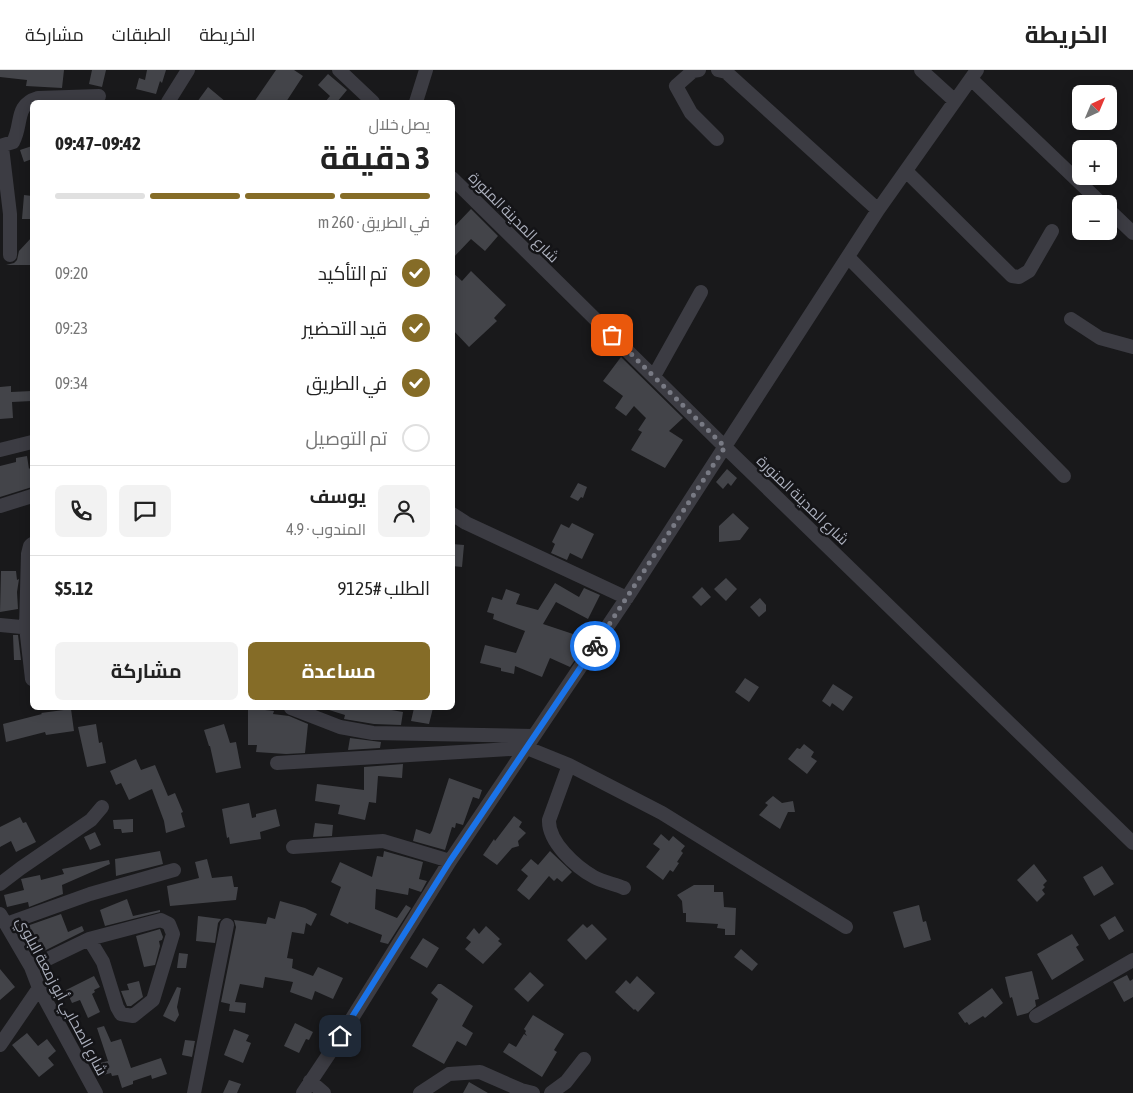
<!DOCTYPE html>
<html lang="ar">
<head>
<meta charset="utf-8">
<style>
	:root { --surface:#fff; --page:#f2f2f2; --text:#222; --muted:#767676; --line:#e0e0e0; --accent:#856c27 }
	body { margin:0; font-family:"Asap Condensed",Cairo,sans-serif; background:var(--page); color:var(--text); direction:rtl; height:100vh; display:flex; flex-direction:column; font-size:19px; white-space:nowrap }
	* { box-sizing:border-box; margin:0 }
	p { font-size:16px; color:var(--muted) }
	.icon { flex:none; width:28px; height:28px; fill:none; stroke:currentColor; stroke-width:2; stroke-linecap:round; stroke-linejoin:round }
	.map { position:relative; flex:1; overflow:hidden; direction:ltr }
	.side { position:absolute; left:30px; top:30px; width:425px; height:610px; display:flex; flex-direction:column; background:var(--surface); border-radius:8px; box-shadow:0 2px 12px #0003; direction:rtl }
	.side>* { flex:none }
	.needle { width:32px; rotate:44deg }
	.fabs { position:absolute; left:1072px; top:15px; display:grid; gap:10px }
	.fabs a { display:grid; place-items:center; width:45px; height:45px; border-radius:8px; background:var(--surface); box-shadow:0 2px 12px #0003; font-size:25px }
	.pin { position:absolute; display:grid; place-items:center; width:42px; height:42px; color:#fff; margin:-21px; border-radius:10px; box-shadow:0 2px 8px #0006 }
	.courier { position:absolute; display:grid; place-items:center; width:50px; height:50px; margin:-25px; border:4px solid #1a73e8; border-radius:50%; background:#fff; color:#222; box-shadow:0 1px 6px #0007 }
	.overview em { font-style:normal; font-weight:700 }
	.overview div { display:flex; flex-direction:column-reverse }
	.overview { display:flex; align-items:center; justify-content:space-between; height:85px; padding:0 25px }
	h1 { font-size:32px; font-weight:700; line-height:38px }
	.bar { display:grid; grid-template-columns:repeat(4,1fr); gap:8px 5px; align-content:center; height:60px; padding:0 25px }
	.bar i { height:6px; border-radius:4px; background:var(--line) }
	.bar .current { background:var(--accent) }
	.bar p { grid-column:span 4 }
	.line { display:flex; align-items:center; gap:12px; padding:0 25px; border-top:1px solid var(--line) }
	.line div { flex:1 }
	.round { display:grid; place-items:center; flex:none; width:52px; height:52px; border-radius:8px; background:var(--page) }
	ol { padding:0 25px; list-style:none }
	li { display:flex; align-items:center; gap:15px; height:55px }
	li p { margin-inline-start:auto }
	li .icon { padding:5px; border-radius:50%; background:var(--accent); color:#fff; stroke-width:4 }
	li:last-child { color:var(--muted) }
	li i { width:28px; height:28px; border:2px solid var(--line); border-radius:50% }
	.primary-button { display:flex; gap:10px; margin-top:auto; padding:10px 25px }
	.primary-button a { flex:1; height:58px; border-radius:8px; background:var(--accent); color:#fff; font-size:20px; font-weight:700; line-height:58px; text-align:center }
	.primary-button a+a { background:var(--page); color:var(--text) }
	header { display:flex; align-items:center; gap:30px; box-sizing:border-box; height:70px; padding:0 25px; background:var(--surface); border-bottom:1px solid var(--line) }
	header strong { font-size:24px }
	nav { display:flex; gap:28px; margin-inline-start:auto; font-size:18px }
	.map>svg:first-child { display:block }
	.building { fill:#434449 }
	.lines { fill:none; stroke-linecap:round; stroke-linejoin:round }
	.street { stroke:#3c3c43; stroke-width:14 }
	.done { stroke:#787a84; stroke-width:5; stroke-dasharray:0 9 }
	.route { stroke:#1a73e8; stroke-width:6 }
	.labels { text-anchor:middle; dominant-baseline:central; stroke-width:5; stroke-linejoin:round; paint-order:stroke }
	.street-label { font-size:15px; fill:#abafbc; stroke:#141417 }
</style>
</head>
<body>
<header>
<strong>الخريطة</strong>
<nav><a>الخريطة</a><a>الطبقات</a><a>مشاركة</a></nav>
</header>
<div class="map">
<svg width="1133" height="1023" viewBox="0 0 1133 1023">
	<rect width="100%" height="100%" fill="#19191b"/>
	<path class="building" d="M0 0H64L62 18 26 16 27 10 0 7Z
		M92 0H106L102 17 89 14Z
		M147 0H166L162 13 160 11 156 24 136 19 139 8 145 10Z
		M276 0H294L303 6 286 32H254Z
		M328 4 347 20 337 32H325L330 26 318 15Z
		M208 17 226 32H197Z
		M32 76V89L24 92 20 80Z
		M24 125 32 126V149H22Z
		M471 139 498 166 485 181 471 169 452 189V159Z
		M32 167V195H6L14 193 17 190 19 181Z
		M471 201 506 235 494 248 497 251 469 277 452 259V202L462 211Z
		M621 287 683 348 669 361 683 370 665 398 631 380 642 362 638 360 646 348 634 336 626 346 615 338 623 326 603 311Z
		M11 316V322L32 321V331L12 332 13 348 0 349V317Z
		M27 386 29 399 30 398 32 417 0 427V396L16 392V388Z
		M727 399 737 408 731 416 728 413 723 419 716 412Z
		M578 413 587 417 583 428 581 427 578 431 570 427Z
		M733 443 749 458 740 470 719 472V456Z
		M572 453 594 464 582 489 570 483 567 490 551 483 555 474 552 472 561 454 569 458Z
		M452 474 464 475 462 497 452 496Z
		M1 501H16L17 510 19 509 17 522 18 539 0 542Z
		M726 508 737 519 726 531 714 519Z
		M555 513 579 527 584 518 600 525 588 549 556 532 543 554 582 567 575 590 570 597 550 588 542 607 515 596 514 604 501 601V598L480 593 485 575 516 583 525 561 493 549 494 544 487 542 492 527 502 530 506 519 520 524 516 534 538 540Z
		M702 517 711 527 701 536 692 527Z
		M760 528 766 535V541L759 547 750 537Z
		M13 565H18L21 590H14Z
		M745 608 759 617 749 632 735 622Z
		M833 614 853 627 843 641 832 633 830 637 822 631Z
		M248 638 274 641 273 644 289 646 308 654 305 683 286 684 256 682 257 675H248Z
		M327 638H380L403 642 401 655 374 654 344 649 345 645 326 639Z
		M414 638H433L429 654 411 651Z
		M71 639 74 661 46 665 45 662 6 672 3 654 42 644 41 643Z
		M96 654 99 673 102 672 106 693 87 697 78 657Z
		M224 654 230 673 236 672 241 698 216 703 210 676H209L204 660Z
		M350 668 381 672 380 678 348 680Z
		M804 674 814 682 811 687 817 691 807 704 788 689 797 678 800 679Z
		M136 689 141 700 155 695 168 726 175 723 183 742 181 743 185 757 166 763 164 751 152 719 129 730 121 713 116 715 110 701Z
		M403 694 402 708 378 706 376 733 369 732 365 750 338 744 340 735 315 731 317 714 364 720V697Z
		M449 708 482 720 479 729 473 727 463 755 456 753 455 758 452 757 445 780 413 771 416 759 430 764 432 761Z
		M773 726 782 733 793 731 795 742H788L780 759 759 745 768 735 765 733Z
		M249 733 252 748 256 747V744L276 739 280 756 260 762 261 769 230 774 229 767 227 768 222 739Z
		M514 746 522 752 519 757 526 763 518 771 519 776 512 778 497 795 483 785 494 769 495 771Z
		M20 747 23 753 26 752 36 772 16 782 11 771 0 777V757Z
		M133 749V762L122 763 121 759H114L113 750Z
		M315 753 333 755 332 766 313 767Z
		M95 762 101 775 90 780 84 767Z
		M661 764 669 771 673 766 685 776 681 781 683 783 677 792 679 793 673 802 670 800 663 810 646 797 660 779 653 774Z
		M160 781 163 794 116 806 115 789Z
		M384 781 423 792 419 809 427 811 421 822 409 818 408 825 376 819 375 839 397 848 406 835 411 838 388 874 380 872 382 865 349 852 348 854 330 845 341 817 331 812 340 792 372 807 377 786 383 787Z
		M550 781 572 802 562 812 557 808 554 811 549 806 529 830 517 820 528 806 521 800 531 789 538 795Z
		M207 789 212 808 232 806 234 817H238L236 830 170 836 167 816 199 808 195 792Z
		M109 790 110 794 62 815 63 824 29 837 28 832 7 837 4 825 24 820 21 809 40 805 41 810 64 804 62 799Z
		M1034 794 1047 811 1043 815 1045 817 1042 820 1045 824 1037 832 1017 810Z
		M1102 796 1114 814 1094 826 1083 807Z
		M694 815H714V822H723L724 837 736 838 735 865H725V859L717 858 718 854 686 852V843H683L682 831 677 825Z
		M127 829 133 846 160 840V842L105 856 100 840Z
		M280 831 305 838 317 844 311 856 306 853 304 864 292 862 287 888 293 889 292 898 313 906 318 897 343 908 333 929 315 921 312 930 290 922 293 912 265 907 263 918 240 914 235 932 246 933 245 943 229 941 230 934 221 932 236 857 234 850 266 854 268 847 275 849Z
		M919 835 923 852 926 851 931 870 904 878 893 842Z
		M61 844 68 862 82 856 84 861 40 883 39 880 35 881 24 857Z
		M198 846 221 849 218 853 215 873 196 871Z
		M1115 846 1124 861 1109 870 1100 855Z
		M583 854 587 858 592 854 607 869 586 890 567 870Z
		M486 856 500 869 498 871 502 874 483 894 465 879 471 872 466 868 474 858 479 864Z
		M160 859 163 867 162 870 159 871 160 876 155 895 144 897 136 866Z
		M1072 864 1079 875 1076 877 1084 890 1052 910 1037 884Z
		M423 868 439 878 427 898 410 888Z
		M741 879 758 894 752 901 734 887Z
		M179 883 188 884 186 898H177Z
		M0 899 15 917 0 930Z
		M1032 901 1039 929 1035 930 1036 936 1028 943 1017 946 1012 927 1010 928 1005 907Z
		M530 902 544 915 528 932 514 919Z
		M1127 905 1130 911 1133 909V927L1124 932 1113 912Z
		M94 906 100 917 94 920 95 922 92 924 100 942 88 948 80 930 72 933 66 920Z
		M637 906 655 923 638 942 635 939 634 940 615 922 626 910 630 914Z
		M139 911 143 927 131 936H127L121 921 129 920 127 914Z
		M438 914H441L473 936 462 956 473 963 466 976 457 971 444 994 412 976 438 929 431 923Z
		M177 917 181 918 177 937 179 945 175 952 163 946Z
		M992 918 1003 933 985 948 983 946 969 955 967 952 965 953 958 943Z
		M533 945 564 964 554 980 557 982 542 1007 503 982 509 973 516 977 524 964 527 966 525 963 526 961 524 959Z
		M295 953 313 962 309 970 306 969 299 983 284 976Z
		M104 956 111 972 121 969 131 998 161 988 167 1004 152 1009 151 1005 133 1011V1014L122 1018 118 1005 112 1006 111 1003 103 1005 100 993 108 991 97 958Z
		M234 959 249 965 246 971 251 973 243 993 224 985Z
		M27 963 38 976 47 969 56 981 48 988 54 995 39 1007 12 975Z
		M185 970 195 971 192 987 182 985Z
		M229 1010 241 1014 237 1023H223Z
		M469 1012 488 1023H463Z"/>
	<g class="lines">
		<path class="street" d="M339 0 373 32
			M699 0 693 1 676 16 691 43 717 69
			M718 0 726 2 878 140
			M921 0 955 31
			M971 9 1102 134
			M168 32 188 0
			M416 32 426 0
			M0 76 13 72C23 54 14 35 38 28L99 26
			M2 77 10 144V185
			M906 101 1012 206 1019 207 1029 201 1052 161
			M452 108 725 377 1133 773
			M1109 140 1133 163
			M848 187 1064 406
			M1071 249 1100 268 1133 277
			M654 306 701 222
			M0 380 32 372
			M0 436 32 426
			M452 444 466 453 627 528
			M32 474 30 476 28 484 26 557 32 609
			M0 555 32 558
			M291 638 340 657 373 663 534 666
			M277 693 527 678 569 695 662 743 846 857
			M569 695 549 750C548 772 576 797 594 807 603 812 615 814 624 818
			M293 777 383 771 450 791
			M0 814 21 798 91 750 102 737
			M0 844 31 897 39 918 96 1023
			M6 854 90 824 174 800
			M31 897 89 869 161 850 169 854 173 864 153 930 133 946 121 944 117 937 103 892 89 869
			M1036 946 1133 890
			M0 975 39 918
			M310 1011 324 1023
			M194 1023 227 855
			M303 1023 341 966 450 791 630 523 878 140 977 0
			M420 1023 449 1004 480 1002 521 1020 533 1023
			M551 1023 566 1012 584 989"/>
	</g>
	<g class="lines">
		<path class="done" d="M595 576 725 377 612 265"/>
		<path class="route" d="M340 966 450 791 595 576"/>
	</g>
	<g class="labels">
		<g class="street-label">
			<text transform="translate(514 147) rotate(45)">شارع المدينة المنورة</text>
			<text transform="translate(803 430) rotate(44)">شارع المدينة المنورة</text>
			<text transform="translate(62 926) rotate(62)">شارع الصحابي أبو زمعة البلوي</text>
		</g>
	</g>
</svg>
<div class="fabs">
<a><svg class="needle" viewBox="-14 -14 28 28"><path d="M0-13l5 13h-10z" fill="#e53935"/><path d="M0 13l5-13h-10z" fill="#767676"/></svg></a>
<a>+</a>
<a>−</a>
</div>
<div class="pin" style="left:612px;top:265px;background:#ea580c"><svg class="icon" aria-label="bag" viewBox="0 0 24 24"><path d="M5 8h14l-1 12H6zM9 8a3 3 0 0 1 6 0"/></svg></div>
<div class="pin" style="left:340px;top:966px;background:#1f2937"><svg class="icon" aria-label="home" viewBox="0 0 24 24"><path d="M3 11l9-7 9 7M6 9v11h12V9"/></svg></div>
<div class="courier" style="left:595px;top:576px"><svg class="icon" aria-label="bike" viewBox="0 0 24 24"><circle cx="6" cy="16" r="4"/><circle cx="18" cy="16" r="4"/><path d="M6 16l4-8h5l3 8M10 8l3 8H6M13 5h3"/></svg></div>
<section class="side">
<div class="overview"><div><h1>3 دقيقة</h1><p>يصل خلال</p></div><em>09:42–09:47</em></div>
<div class="bar"><i class="current"></i><i class="current"></i><i class="current"></i><i></i><p>في الطريق · 260 m</p></div>
<ol>
<li><svg class="icon" aria-label="check" viewBox="0 0 24 24"><path d="M5 12l5 5 9-10"/></svg>تم التأكيد<p>09:20</p></li>
<li><svg class="icon" aria-label="check" viewBox="0 0 24 24"><path d="M5 12l5 5 9-10"/></svg>قيد التحضير<p>09:23</p></li>
<li><svg class="icon" aria-label="check" viewBox="0 0 24 24"><path d="M5 12l5 5 9-10"/></svg>في الطريق<p>09:34</p></li>
<li><i></i>تم التوصيل</li>
</ol>
<div class="line" style="height:90px"><a class="round"><svg class="icon" aria-label="person" viewBox="0 0 24 24"><circle cx="12" cy="8" r="4"/><path d="M4 21q1-7 8-7t8 7"/></svg></a><div><b>يوسف</b><p>المندوب · 4.9</p></div><a class="round"><svg class="icon" aria-label="chat" viewBox="0 0 24 24"><path d="M4 5h16v11H9l-5 4z"/></svg></a><a class="round"><svg class="icon" aria-label="phone" viewBox="0 0 24 24"><path d="M5 4h4l2 5-3 2q2 4 5 5l2-3 5 2v4C11 20 4 13 5 4z"/></svg></a></div>
<div class="line" style="height:65px"><div>الطلب #9125</div><b>$5.12</b></div>
<div class="primary-button"><a>مساعدة</a><a>مشاركة</a></div>
</section>
</div>
</body>
</html>
